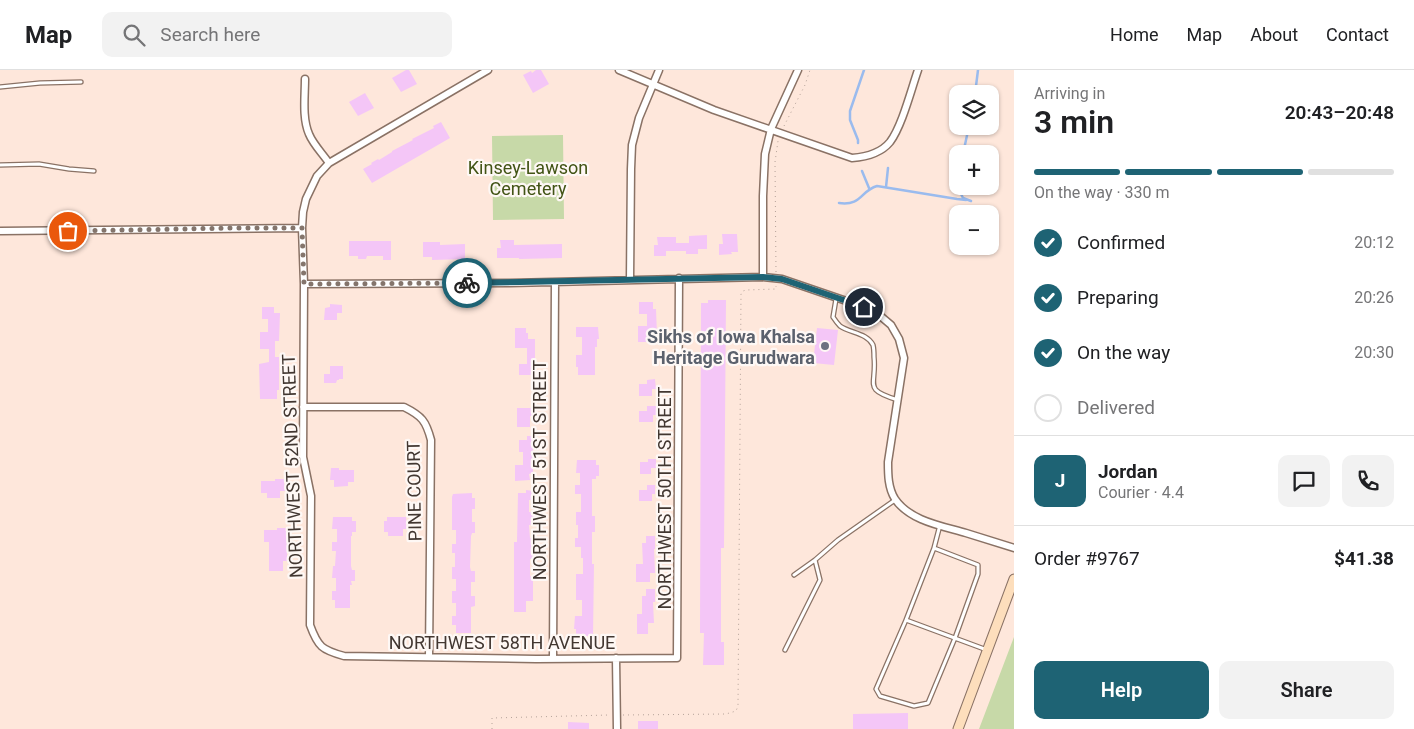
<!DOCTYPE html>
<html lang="en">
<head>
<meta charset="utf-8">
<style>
	:root { --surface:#fff; --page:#f2f2f2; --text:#202124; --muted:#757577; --line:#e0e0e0; --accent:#1e6374 }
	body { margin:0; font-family:Roboto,sans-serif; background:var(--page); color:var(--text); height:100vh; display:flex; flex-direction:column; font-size:19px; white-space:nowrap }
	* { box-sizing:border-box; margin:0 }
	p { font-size:16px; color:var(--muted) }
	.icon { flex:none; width:28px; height:28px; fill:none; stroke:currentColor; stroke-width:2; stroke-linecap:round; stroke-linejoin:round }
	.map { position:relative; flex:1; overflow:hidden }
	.drawer { display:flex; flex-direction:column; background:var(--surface); width:400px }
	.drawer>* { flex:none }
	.fabs { position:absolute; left:949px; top:15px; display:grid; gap:10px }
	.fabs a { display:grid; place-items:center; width:50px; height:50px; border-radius:10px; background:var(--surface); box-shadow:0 1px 4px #0004; font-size:25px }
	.pin { position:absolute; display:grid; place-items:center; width:42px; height:42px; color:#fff; margin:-21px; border:2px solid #fff; border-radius:50%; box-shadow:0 1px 5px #0007 }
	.courier { position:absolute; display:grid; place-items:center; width:50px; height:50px; margin:-25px; border:4px solid #1e6374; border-radius:50%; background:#fff; color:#222; box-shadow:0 1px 6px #0007 }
	.headline em { font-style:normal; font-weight:600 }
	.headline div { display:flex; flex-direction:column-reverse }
	.headline { display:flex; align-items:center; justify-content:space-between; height:85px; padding:0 20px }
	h1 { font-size:32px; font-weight:600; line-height:38px }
	.bar { display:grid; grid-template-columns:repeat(4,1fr); gap:8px 5px; align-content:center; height:60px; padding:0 20px }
	.bar i { height:6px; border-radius:4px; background:var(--line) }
	.bar .selected { background:var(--accent) }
	.bar p { grid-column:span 4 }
	.line { display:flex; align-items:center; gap:12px; padding:0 20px; border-top:1px solid var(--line) }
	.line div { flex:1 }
	.round { display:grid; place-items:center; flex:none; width:52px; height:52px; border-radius:10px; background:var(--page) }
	ol { padding:0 20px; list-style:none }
	li { display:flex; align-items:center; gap:15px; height:55px }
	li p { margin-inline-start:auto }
	li .icon { padding:5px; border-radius:50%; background:var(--accent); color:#fff; stroke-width:4 }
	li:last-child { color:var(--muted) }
	li i { width:28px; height:28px; border:2px solid var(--line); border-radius:50% }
	.button { display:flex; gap:10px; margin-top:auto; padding:10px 20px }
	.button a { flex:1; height:58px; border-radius:10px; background:var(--accent); color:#fff; font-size:20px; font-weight:600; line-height:58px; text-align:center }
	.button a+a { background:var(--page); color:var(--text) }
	header { display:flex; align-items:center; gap:30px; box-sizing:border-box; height:70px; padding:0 25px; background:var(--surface); border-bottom:1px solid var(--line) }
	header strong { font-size:24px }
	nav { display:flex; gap:28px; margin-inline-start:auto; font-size:18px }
	.search { width:350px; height:45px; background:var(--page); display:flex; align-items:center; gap:12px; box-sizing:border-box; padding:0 18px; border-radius:10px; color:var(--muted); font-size:19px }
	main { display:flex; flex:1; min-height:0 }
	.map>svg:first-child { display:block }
	.green { fill:#c7d9a8 }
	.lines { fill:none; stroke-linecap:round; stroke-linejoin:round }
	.stream { stroke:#9abbee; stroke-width:2.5 }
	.building { fill:#f4c6f7 }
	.service-casing { stroke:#8a7265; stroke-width:5.5 }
	.minor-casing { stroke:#8a7265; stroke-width:9 }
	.secondary-casing { stroke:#8a7265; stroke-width:11 }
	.path { stroke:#b4a299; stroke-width:1; stroke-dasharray:1 4; stroke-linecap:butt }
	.service { stroke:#fff; stroke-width:3 }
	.minor { stroke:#fff; stroke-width:6 }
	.secondary { stroke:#fddebc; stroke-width:9 }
	.done { stroke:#84756c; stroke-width:5; stroke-dasharray:0 9 }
	.route { stroke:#1e6374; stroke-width:6 }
	.worship-dot { fill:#6b7280; stroke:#fef8f5; stroke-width:2 }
	.labels { text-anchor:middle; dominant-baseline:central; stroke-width:4.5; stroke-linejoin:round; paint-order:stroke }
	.park-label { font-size:18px; fill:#425415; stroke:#fef8f5 }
	.worship-label { font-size:18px; font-weight:bold; fill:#5b616d; stroke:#fef8f5; text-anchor:end }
	.street-label { font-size:18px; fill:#423731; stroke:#fef8f5 }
</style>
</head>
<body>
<header>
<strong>Map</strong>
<div class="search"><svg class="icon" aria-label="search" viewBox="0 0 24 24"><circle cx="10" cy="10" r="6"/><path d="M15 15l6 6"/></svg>Search here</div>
<nav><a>Home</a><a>Map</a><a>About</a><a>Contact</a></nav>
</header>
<main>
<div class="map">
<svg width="1014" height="659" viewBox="0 0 1014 659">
	<rect width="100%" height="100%" fill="#fee7db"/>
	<path class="green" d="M563 65 564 149 493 150 492 66Z
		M1014 567V659H979Z"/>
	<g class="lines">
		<path class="stream" d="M975 24 978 0
			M858 73V70L850 50V41L864 0
			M963 84 969 56
			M862 101 869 118
			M958 116 959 120 963 128 971 131
			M886 117 888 98
			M839 133C862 136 860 121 877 116L957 129 966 130"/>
	</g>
	<path class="building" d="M406 0H409L417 14 401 22 392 8Z
		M536 0H541L549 14 533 23 523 5 531 1 532 3Z
		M365 23 374 38 358 46 349 32Z
		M441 52 450 68 372 113 363 99 372 94 371 93 378 89 379 90 392 82V81L413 70 412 69 434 58 433 56Z
		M722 164H737L738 182H731L732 184 719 185V174H723Z
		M707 165V179H698V184H686V181H666V186H654V175H658L657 167H676V173H689V166Z
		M500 170H514V175L562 174V188L519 189V188H497V178H501Z
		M349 171H391V190H383V186H367L366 189H358V186H349Z
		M423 172H440V175L465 174V189L432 190V187H423Z
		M708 230H726L724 478H721V572H724V595H703L704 563H700L701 233H708Z
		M639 232H653V239H656L657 265H655V272H638V256H647V244H639Z
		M330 234 342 235V243H337V250H324L325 238 330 237Z
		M262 237H274V243H280L279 271H275V287H279V320H277V329H260L259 294 269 292V279H260V262H268V249H262Z
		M576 257H598L599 269H597V277H595V305H578V297H576V285H582V267H576Z
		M515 258H526V263H528V269H535V298H532V305H519V294H527V278H515Z
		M817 258 838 260 834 295 813 293Z
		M330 296H343V309H339V310H337L336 313H324V304H330Z
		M655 309 656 319H652V326H639V314H647V310Z
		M647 336H656V345H653V352H639V341H647Z
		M517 338H535V346H530V357H517Z
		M527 366H536V374H533V403L529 404 530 410 515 411V395H523V382H519V370H527Z
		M648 389H656V398H651V404H640V392H648Z
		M577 390H596V395H599V406H596V409H592V446H595V462H592V494H594L593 566H576V559H574L575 546H582V530H576V504H583V488H581V477H575V468H578V455H576V442H581V424H575V415H580V403H576Z
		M331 398H339V400H354V412H348V416L334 417V410H330Z
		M275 409H284L285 421H280V428H267V423H261V411H275Z
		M647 415H655V424H652V431H639V420H647Z
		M526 420 534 421V430H529V442H534V452H531V455H529L530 468H533V489H530V506H533V531H526V542H514V472H517L518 423H526Z
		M472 423V428H475V439H472V452H475V463H472L471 466 470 497 471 501H475V512H471V526H475V536L471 537V563H456V555H452V546H456V533H452V521H456V509H452V497H455V483H452V474H456V460H452V427L453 424Z
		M333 447H352V451H356V462H352V466H351V496L352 500H355V511H351L352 515H350V538H335V530H332V521H336V508H332L333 496H335L336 481H332V472H337V459H332Z
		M387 447H406L407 459H403V466H388V462H384V451H387Z
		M277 458H287V491H283V501H269V472H264V460H277Z
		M646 466H655V479H654L655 503H650V512H636V494H643L642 473H646Z
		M646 519H655V532H653L654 553H648V564H637V544H642V526H646Z
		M908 643V659H853V644Z
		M638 651H658V659H638Z
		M568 652 589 653V659H568Z"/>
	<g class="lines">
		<defs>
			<path id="service" d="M0 17 40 13 81 12
				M0 95 39 94 69 99 94 101
				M836 229 833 247C835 250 837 253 840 256 850 263 867 263 873 275 874 279 874 283 874 287 877 316 862 319 898 330
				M934 478 940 455
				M794 505 815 490 838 470 895 430
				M906 550 934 478 978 495V504L955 568 928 633 914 636 880 626 876 619 906 550C933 560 960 570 987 580
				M785 580 820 510 815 490"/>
			<path id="minor" d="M488 0 329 93 317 106 306 129 303 142 302 158 304 214 303 387 311 426 310 555C318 577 322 580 344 586L536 589 677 588 679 208
				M619 0 714 40 852 88C865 87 881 83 890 72 902 56 911 20 918 0
				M305 9C305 26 302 48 309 64 313 74 322 83 329 93
				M0 161 302 158
				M763 207V126L765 84 771 59 798 0
				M630 210 631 99 632 75 639 48 659 0
				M304 214 510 213 763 207 782 209 864 237 878 244 891 255 899 269 904 288 888 392C888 404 888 418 895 429 910 451 942 456 966 463 982 468 998 473 1014 478
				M303 337H404C422 346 426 351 431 370L429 587
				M616 588 617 659
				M553 589 555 212"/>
			<path id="secondary" d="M958 659 1014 509"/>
		</defs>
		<use href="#service" class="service-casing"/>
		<use href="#minor" class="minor-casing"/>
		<use href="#secondary" class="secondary-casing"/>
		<path class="path" d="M784 56 805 15 810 0
			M776 202 775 92 778 71
			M623 645 726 644 736 641 738 636 741 224 743 221 746 220 776 219V216
			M492 659V648L609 645"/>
		<use href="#service" class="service"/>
		<use href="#minor" class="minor"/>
		<use href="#secondary" class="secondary"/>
	</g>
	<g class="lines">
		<path class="done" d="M68 161 236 158H302L304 214 467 213"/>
		<path class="route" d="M467 213 763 207 782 209 864 237"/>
	</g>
	<circle class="worship-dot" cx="825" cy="276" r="5"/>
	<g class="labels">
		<g class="park-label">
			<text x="528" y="97">Kinsey-Lawson<tspan x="528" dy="21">Cemetery</tspan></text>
		</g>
		<g class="worship-label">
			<text x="815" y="266">Sikhs of Iowa Khalsa<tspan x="815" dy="21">Heritage Gurudwara</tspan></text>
		</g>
		<g class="street-label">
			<text transform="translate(292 396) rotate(-92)">NORTHWEST 52ND STREET</text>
			<text transform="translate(539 400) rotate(-90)">NORTHWEST 51ST STREET</text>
			<text transform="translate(414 421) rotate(-91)">PINE COURT</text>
			<text transform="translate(664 428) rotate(-90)">NORTHWEST 50TH STREET</text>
			<text x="502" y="572">NORTHWEST 58TH AVENUE</text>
		</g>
	</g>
</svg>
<div class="fabs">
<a><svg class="icon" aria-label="layers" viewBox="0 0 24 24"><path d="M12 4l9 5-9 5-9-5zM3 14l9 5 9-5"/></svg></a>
<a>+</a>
<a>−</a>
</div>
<div class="pin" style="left:68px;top:161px;background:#ea580c"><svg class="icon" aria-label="bag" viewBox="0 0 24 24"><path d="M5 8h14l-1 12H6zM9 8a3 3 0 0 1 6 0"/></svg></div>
<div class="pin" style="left:864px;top:237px;background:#1f2937"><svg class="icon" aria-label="home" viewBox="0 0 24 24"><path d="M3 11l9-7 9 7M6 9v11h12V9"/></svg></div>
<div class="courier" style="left:467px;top:213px"><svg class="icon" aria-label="bike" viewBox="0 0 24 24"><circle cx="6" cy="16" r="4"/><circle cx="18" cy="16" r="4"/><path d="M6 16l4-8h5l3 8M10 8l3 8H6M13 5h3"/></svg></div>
</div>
<section class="drawer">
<div class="headline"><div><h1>3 min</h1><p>Arriving in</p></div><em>20:43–20:48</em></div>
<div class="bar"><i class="selected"></i><i class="selected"></i><i class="selected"></i><i></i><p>On the way · 330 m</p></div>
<ol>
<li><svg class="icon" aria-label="check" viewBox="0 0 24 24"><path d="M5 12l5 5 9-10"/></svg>Confirmed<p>20:12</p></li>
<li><svg class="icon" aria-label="check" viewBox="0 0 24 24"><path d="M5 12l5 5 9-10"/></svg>Preparing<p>20:26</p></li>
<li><svg class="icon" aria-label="check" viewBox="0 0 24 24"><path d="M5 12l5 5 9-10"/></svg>On the way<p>20:30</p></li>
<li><i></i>Delivered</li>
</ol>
<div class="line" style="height:90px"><b class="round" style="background:var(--accent);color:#fff">J</b><div><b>Jordan</b><p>Courier · 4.4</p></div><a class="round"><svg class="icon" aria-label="chat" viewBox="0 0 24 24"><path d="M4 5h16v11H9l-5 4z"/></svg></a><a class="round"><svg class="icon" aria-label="phone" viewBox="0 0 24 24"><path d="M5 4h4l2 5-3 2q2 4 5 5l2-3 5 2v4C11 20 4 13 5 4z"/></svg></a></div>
<div class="line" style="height:65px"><div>Order #9767</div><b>$41.38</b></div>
<div class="button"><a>Help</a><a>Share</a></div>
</section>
</main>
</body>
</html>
